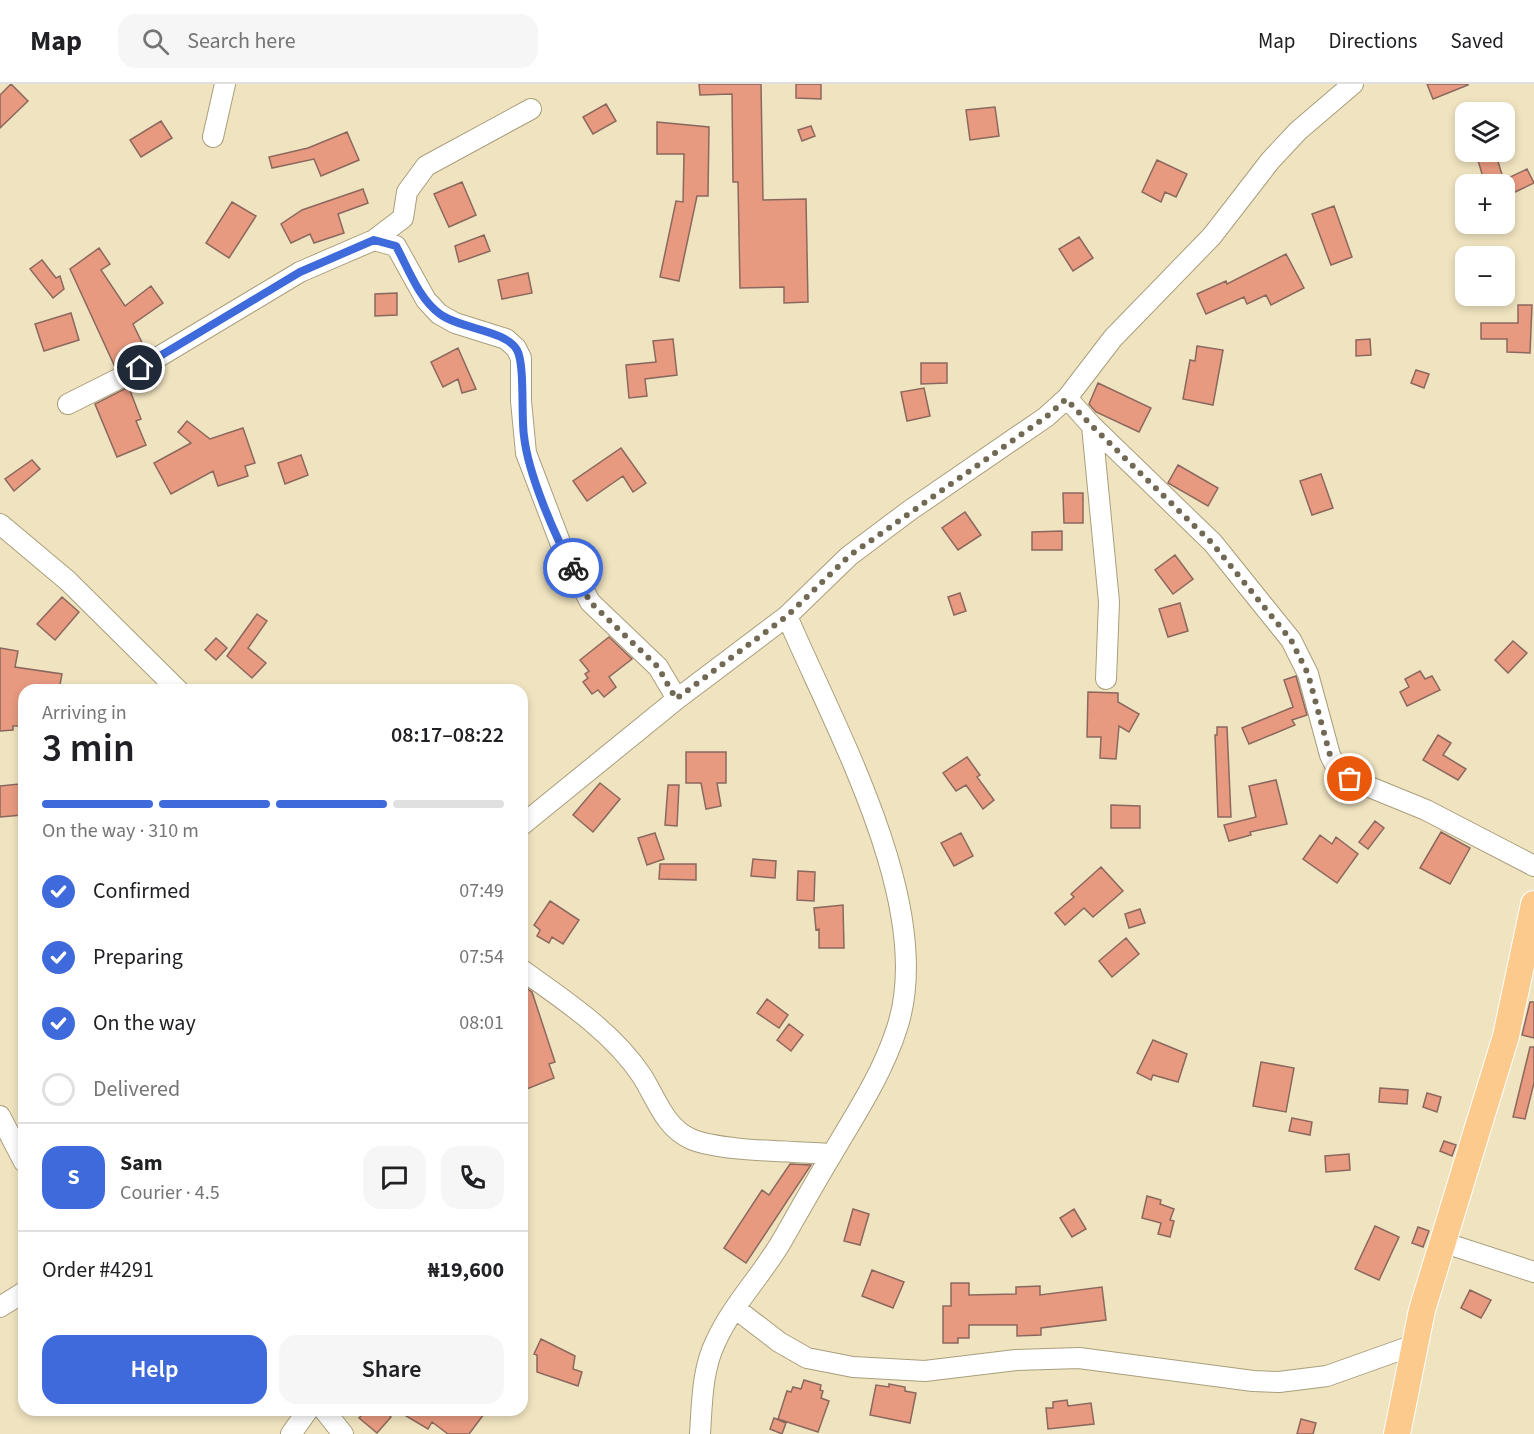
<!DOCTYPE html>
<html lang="en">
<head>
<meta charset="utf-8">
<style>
	:root { --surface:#fff; --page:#f6f6f6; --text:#202124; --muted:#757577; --line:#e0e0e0; --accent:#3e6adb }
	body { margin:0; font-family:"Source Sans 3",sans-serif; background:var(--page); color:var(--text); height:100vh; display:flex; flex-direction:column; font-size:22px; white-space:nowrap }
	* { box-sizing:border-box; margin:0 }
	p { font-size:20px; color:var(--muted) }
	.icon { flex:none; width:33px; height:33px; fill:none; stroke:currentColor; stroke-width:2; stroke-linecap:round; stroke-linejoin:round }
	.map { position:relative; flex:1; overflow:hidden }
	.panel { position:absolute; left:18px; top:600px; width:510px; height:732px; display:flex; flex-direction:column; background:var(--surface); border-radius:18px; box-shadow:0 3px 9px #0003 }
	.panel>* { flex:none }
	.fabs { position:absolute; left:1455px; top:18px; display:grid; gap:12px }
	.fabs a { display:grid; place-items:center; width:60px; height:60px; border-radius:12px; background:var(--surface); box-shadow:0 3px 9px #0003; font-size:30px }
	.pin { position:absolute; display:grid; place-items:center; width:51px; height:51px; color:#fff; margin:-26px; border:3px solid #fff; border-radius:50%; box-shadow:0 2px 6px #0007 }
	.courier { position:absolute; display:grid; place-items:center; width:60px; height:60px; margin:-30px; border:4px solid #3e6adb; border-radius:50%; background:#fff; color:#222; box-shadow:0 2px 8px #0007 }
	.head em { font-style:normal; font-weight:600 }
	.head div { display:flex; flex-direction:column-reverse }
	.head { display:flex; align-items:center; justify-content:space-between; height:102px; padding:0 24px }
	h1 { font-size:39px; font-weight:600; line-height:45px }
	.bar { display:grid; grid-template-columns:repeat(4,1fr); gap:9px 6px; align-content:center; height:72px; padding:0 24px }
	.bar i { height:8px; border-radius:4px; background:var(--line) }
	.bar .selected { background:var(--accent) }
	.bar p { grid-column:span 4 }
	.line { display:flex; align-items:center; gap:15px; padding:0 24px; border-top:2px solid var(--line) }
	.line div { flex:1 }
	.round { display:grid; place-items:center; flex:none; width:63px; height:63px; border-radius:18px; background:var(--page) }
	ol { padding:0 24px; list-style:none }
	li { display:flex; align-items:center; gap:18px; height:66px }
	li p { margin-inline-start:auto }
	li .icon { padding:6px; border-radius:50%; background:var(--accent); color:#fff; stroke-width:4 }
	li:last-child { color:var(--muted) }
	li i { width:33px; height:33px; border:3px solid var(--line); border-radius:50% }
	.button { display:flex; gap:12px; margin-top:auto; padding:12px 24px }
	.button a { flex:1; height:69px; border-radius:18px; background:var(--accent); color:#fff; font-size:24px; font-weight:600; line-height:69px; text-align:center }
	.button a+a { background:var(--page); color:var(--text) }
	header { display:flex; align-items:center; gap:36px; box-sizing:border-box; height:84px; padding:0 30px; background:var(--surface); border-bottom:2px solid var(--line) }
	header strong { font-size:28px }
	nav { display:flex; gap:33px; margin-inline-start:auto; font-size:21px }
	.search { width:420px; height:54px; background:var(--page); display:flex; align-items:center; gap:15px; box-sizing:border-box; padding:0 21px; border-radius:18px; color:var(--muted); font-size:22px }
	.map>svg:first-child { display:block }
	.building { fill:#e89a80; stroke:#8b685d; stroke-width:1.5 }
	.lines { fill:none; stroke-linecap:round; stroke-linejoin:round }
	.minor-casing { stroke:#a99e7c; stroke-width:22 }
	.major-casing { stroke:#fff; stroke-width:28 }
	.minor { stroke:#fff; stroke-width:20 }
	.major { stroke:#fbca8c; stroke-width:26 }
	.done { stroke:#716954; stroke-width:6; stroke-dasharray:0 10.8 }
	.route { stroke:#3e6adb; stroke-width:8 }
</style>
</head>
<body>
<header>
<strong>Map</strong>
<div class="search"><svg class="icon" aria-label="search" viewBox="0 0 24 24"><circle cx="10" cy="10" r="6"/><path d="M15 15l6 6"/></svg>Search here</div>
<nav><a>Map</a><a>Directions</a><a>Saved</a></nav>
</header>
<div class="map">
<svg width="1534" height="1350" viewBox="0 0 1534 1350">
	<rect width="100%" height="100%" fill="#f0e4c0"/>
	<path class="building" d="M11 0 28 17 0 44V11Z
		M699 0H761L763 116 806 115 808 218 784 219V203L740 204 738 98H733L732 10 700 11Z
		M796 0H821V15L796 14Z
		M1427 0H1468V1L1433 15Z
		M606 20 616 37 593 50 583 33Z
		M995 23 999 52 970 56 966 26Z
		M161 37 172 54 141 73 130 56Z
		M657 38 709 43 708 112H697L679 197 660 193 676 117 683 118 684 70H657Z
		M811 42 815 52 802 57 798 46Z
		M347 48 359 76 321 92 314 75 272 84 269 73 308 64Z
		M1495 68 1504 97 1485 100 1477 73Z
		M1157 76 1187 90 1176 113 1165 108 1161 118 1142 108Z
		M1527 85 1534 99 1513 109 1506 95Z
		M462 98 476 131 449 143 434 110Z
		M363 105 368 119 338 130 344 149 314 159 310 150 291 159 281 140 302 126Z
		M232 118 256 132 229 174 206 159Z
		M1334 122 1352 173 1331 181 1312 130Z
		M484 151 490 167 459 178 455 162Z
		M1079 153 1093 174 1073 187 1059 165Z
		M99 164 110 180 101 186 125 222 151 202 163 219 133 240 146 267 115 283 70 185Z
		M1286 170 1304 204 1271 221 1266 211 1247 220 1244 213 1206 230 1197 210 1226 197 1227 200Z
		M42 176 56 194 60 192 64 205 53 214 30 185Z
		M528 189 532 209 502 215 498 196Z
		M397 209V231L375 232V210Z
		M1518 221H1532L1530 269 1507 268V255H1481V239H1518Z
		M71 229 79 256 44 267 35 240Z
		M673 255 677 291 645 295 647 312 629 314 626 281 656 278 653 257Z
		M1370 255 1371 271 1356 272V256Z
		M1197 262 1223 266 1213 321 1183 315 1190 276 1195 277Z
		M458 264 476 305 462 309 458 295 443 303 431 278Z
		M921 279H947V299L921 300Z
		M1416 286 1429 290 1424 304 1411 299Z
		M148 293 149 297 129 304 141 335 136 337 146 361 117 373 95 320Z
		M1098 299 1151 324 1139 348 1096 328 1089 320Z
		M924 304 930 332 907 337 901 308Z
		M187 337 210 355 243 344 255 379 245 382 248 392 218 402 213 387 171 410 154 379 191 359 178 348Z
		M621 364 646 399 633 408 623 392 587 417 573 397Z
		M301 371 308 391 285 400 278 379Z
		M32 376 40 385 14 407 5 395Z
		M1178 381 1218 404 1208 422 1168 399Z
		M1321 390 1333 424 1312 431 1300 397Z
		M1063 409H1083V439H1064Z
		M965 428 981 451 958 466 942 444Z
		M1062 447V466H1032V448Z
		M1175 471 1193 495 1173 510 1155 486Z
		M960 509 966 527 954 531 948 513Z
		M62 513 79 528 55 556 37 540Z
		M1180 519 1188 547 1168 553 1159 525Z
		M257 530 267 537 248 564 266 579 252 594 227 572Z
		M609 553 632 575 609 593 616 603 604 613 598 606 592 610 583 598 588 594 585 590 589 587 580 576Z
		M216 554 227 564 216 576 205 566Z
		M1513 557 1527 569 1508 589 1495 576Z
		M0 564 18 567 15 583 62 590 59 606H24V642H13V646L0 647Z
		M1420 587 1425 595 1432 592 1440 606 1407 622 1400 608 1409 603 1405 595Z
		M1296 592 1307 631 1292 636 1295 641 1249 660 1242 644 1293 623 1284 596Z
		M1088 608 1118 609V618L1139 630 1129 648 1119 642 1116 675 1100 674 1101 653H1087Z
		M1217 643H1227L1231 733H1218L1215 651H1217Z
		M1438 651 1451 659 1443 671 1466 685 1458 696 1423 676Z
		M686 668H726V699H717L721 722 706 725 701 699H686Z
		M967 673 980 691 977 693 994 716 983 725 966 701 956 707 943 689Z
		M1276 696 1287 740 1250 748 1251 751 1229 757 1224 741 1256 733 1249 702Z
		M600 699 620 715 593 748 573 731Z
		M19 700 22 731 0 733V702Z
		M668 701H679L677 742 665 741Z
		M1111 721 1140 722V744H1111Z
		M1375 737 1384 744 1368 765 1359 758Z
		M1441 748 1470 764 1450 800 1420 784Z
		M655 749 664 775 647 781 638 754Z
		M961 749 973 772 954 782 941 759Z
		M1320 751 1332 760 1336 753 1358 770 1337 799 1303 775Z
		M753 775 776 777 775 794 751 792Z
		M660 780H696V796L659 795Z
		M1101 783 1123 807 1093 833 1084 824 1065 841 1055 829 1074 813 1071 810Z
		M798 787 815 788 814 817 797 816Z
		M550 817 579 836 563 860 552 853 549 859 537 852 540 846 534 841Z
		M843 821 844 864H819V845L816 846 814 824Z
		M1140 825 1145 839 1129 844 1125 830Z
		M1126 854 1139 870 1112 893 1099 877Z
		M522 901 532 908 555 978 549 980 554 994 522 1007Z
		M767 915 788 931 779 944 757 929Z
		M1530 918H1534V954L1522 951Z
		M789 940 803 951 791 967 777 956Z
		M1153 956 1187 970 1178 998 1153 991 1151 996 1137 989Z
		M1530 963H1534V999L1525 1035 1513 1033Z
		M1261 978 1294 984 1286 1028 1253 1022Z
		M1380 1004 1408 1006 1407 1020 1379 1018Z
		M1427 1009 1441 1013 1437 1028 1423 1023Z
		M1292 1034 1312 1038 1310 1051 1289 1047Z
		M1444 1057 1456 1061 1452 1072 1440 1067Z
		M1349 1070 1350 1086 1326 1088 1325 1072Z
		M790 1080 811 1081 746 1179 724 1164 762 1106 769 1111Z
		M1147 1112 1161 1116 1160 1120 1174 1125 1170 1136 1174 1137 1170 1153 1158 1150 1161 1139 1142 1134Z
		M853 1125 869 1130 860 1161 844 1157Z
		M1074 1125 1086 1145 1072 1153 1060 1134Z
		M1375 1142 1399 1153 1379 1196 1355 1185Z
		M1418 1143 1429 1147 1423 1163 1412 1159Z
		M872 1186 904 1198 893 1224 862 1212Z
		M951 1199H969V1211L1016 1210V1203L1040 1202V1211L1102 1203 1106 1236 1041 1244V1251L1017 1252V1241H969V1254H958V1259H943V1222H951Z
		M1470 1206 1491 1216 1481 1234 1461 1224Z
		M541 1255 575 1272 573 1285 582 1288 578 1302 537 1288V1271L534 1270Z
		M804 1296 821 1301 820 1306 823 1307 821 1314 829 1317 818 1348 778 1335 787 1307 791 1308 793 1303 801 1305Z
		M889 1300 905 1303V1307L916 1309 910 1339 870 1331 876 1301 889 1303Z
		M1067 1316 1068 1322 1091 1319 1094 1340 1048 1345 1046 1324H1053V1318Z
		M367 1326H383L391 1333 377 1349 359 1334Z
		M396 1326H487L469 1350H448L432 1338 428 1345Z
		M774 1334 786 1339 782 1350 770 1345Z
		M1301 1335 1316 1339 1313 1350H1297Z"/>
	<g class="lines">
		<defs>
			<path id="minor" d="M213 53 225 0
				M374 156 403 134 407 108 426 82 531 25
				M1067 314 1092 342 1213 459 1291 556 1308 590 1330 671 1337 685 1350 695 1426 726 1534 782
				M68 320 140 284 300 188 374 156 396 162 426 216 439 230 455 239 506 255 516 264 521 274V317L526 369 563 466 590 518 658 583 677 615
				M1092 342 1109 518 1106 595
				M0 440 68 497 178 606
				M522 741 677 615 787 532 849 472 909 427 1046 333 1067 314 1113 254 1212 152 1270 77 1298 47 1353 0
				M522 886C564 916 613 948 642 992 656 1014 665 1044 691 1055 722 1068 796 1067 832 1070
				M0 1032 24 1078
				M1442 1158 1534 1188
				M0 1223 24 1208
				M736 1225 779 1258 807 1274 853 1283 925 1287 1016 1276 1079 1274 1253 1297 1279 1298 1327 1292 1414 1261
				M324 1326 343 1350
				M291 1350 308 1326
				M700 1350C702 1319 702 1285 716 1257 733 1220 763 1190 783 1155 799 1127 814 1100 831 1072 855 1031 882 991 897 944 937 823 834 643 787 532"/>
			<path id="major" d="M1397 1350 1422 1226 1506 952 1534 820"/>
		</defs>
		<use href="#minor" class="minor-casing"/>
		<use href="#major" class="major-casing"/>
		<use href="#minor" class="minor"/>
		<use href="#major" class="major"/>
	</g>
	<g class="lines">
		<path class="done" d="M573 484 590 518 658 583 676 615 787 532 849 472 1046 333 1066 315 1092 342 1212 459 1291 556 1308 590 1330 671 1337 685 1350 695"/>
		<path class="route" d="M140 284 300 188 374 156 396 162C408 184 419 215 440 230 460 245 506 246 517 266 525 280 521 332 524 352 528 389 554 451 573 484"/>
	</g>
</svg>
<div class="fabs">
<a><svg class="icon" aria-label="layers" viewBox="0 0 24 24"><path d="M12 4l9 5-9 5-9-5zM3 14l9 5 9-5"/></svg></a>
<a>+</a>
<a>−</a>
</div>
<div class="pin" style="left:1350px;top:695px;background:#ea580c"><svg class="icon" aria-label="bag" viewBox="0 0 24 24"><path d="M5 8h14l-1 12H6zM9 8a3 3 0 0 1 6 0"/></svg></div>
<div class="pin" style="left:140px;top:284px;background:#1f2937"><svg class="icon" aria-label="home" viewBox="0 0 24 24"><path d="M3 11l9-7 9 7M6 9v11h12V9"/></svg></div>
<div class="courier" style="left:573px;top:484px"><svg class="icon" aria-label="bike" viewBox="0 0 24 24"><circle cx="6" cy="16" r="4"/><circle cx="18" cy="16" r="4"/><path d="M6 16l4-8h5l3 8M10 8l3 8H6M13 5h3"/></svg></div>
<section class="panel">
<div class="head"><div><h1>3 min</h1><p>Arriving in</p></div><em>08:17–08:22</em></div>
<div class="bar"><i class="selected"></i><i class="selected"></i><i class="selected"></i><i></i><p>On the way · 310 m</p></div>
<ol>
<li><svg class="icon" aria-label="check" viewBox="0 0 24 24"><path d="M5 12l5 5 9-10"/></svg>Confirmed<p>07:49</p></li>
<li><svg class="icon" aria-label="check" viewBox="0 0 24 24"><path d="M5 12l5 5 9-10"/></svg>Preparing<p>07:54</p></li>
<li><svg class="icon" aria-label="check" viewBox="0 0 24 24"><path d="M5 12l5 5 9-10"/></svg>On the way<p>08:01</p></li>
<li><i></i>Delivered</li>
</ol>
<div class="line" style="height:108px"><b class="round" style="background:var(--accent);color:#fff">S</b><div><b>Sam</b><p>Courier · 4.5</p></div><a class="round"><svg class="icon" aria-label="chat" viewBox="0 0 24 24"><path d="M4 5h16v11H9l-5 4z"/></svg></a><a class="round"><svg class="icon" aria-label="phone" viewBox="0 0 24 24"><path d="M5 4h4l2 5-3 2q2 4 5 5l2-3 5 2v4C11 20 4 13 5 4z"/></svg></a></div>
<div class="line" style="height:78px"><div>Order #4291</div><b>₦19,600</b></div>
<div class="button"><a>Help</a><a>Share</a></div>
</section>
</div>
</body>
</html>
